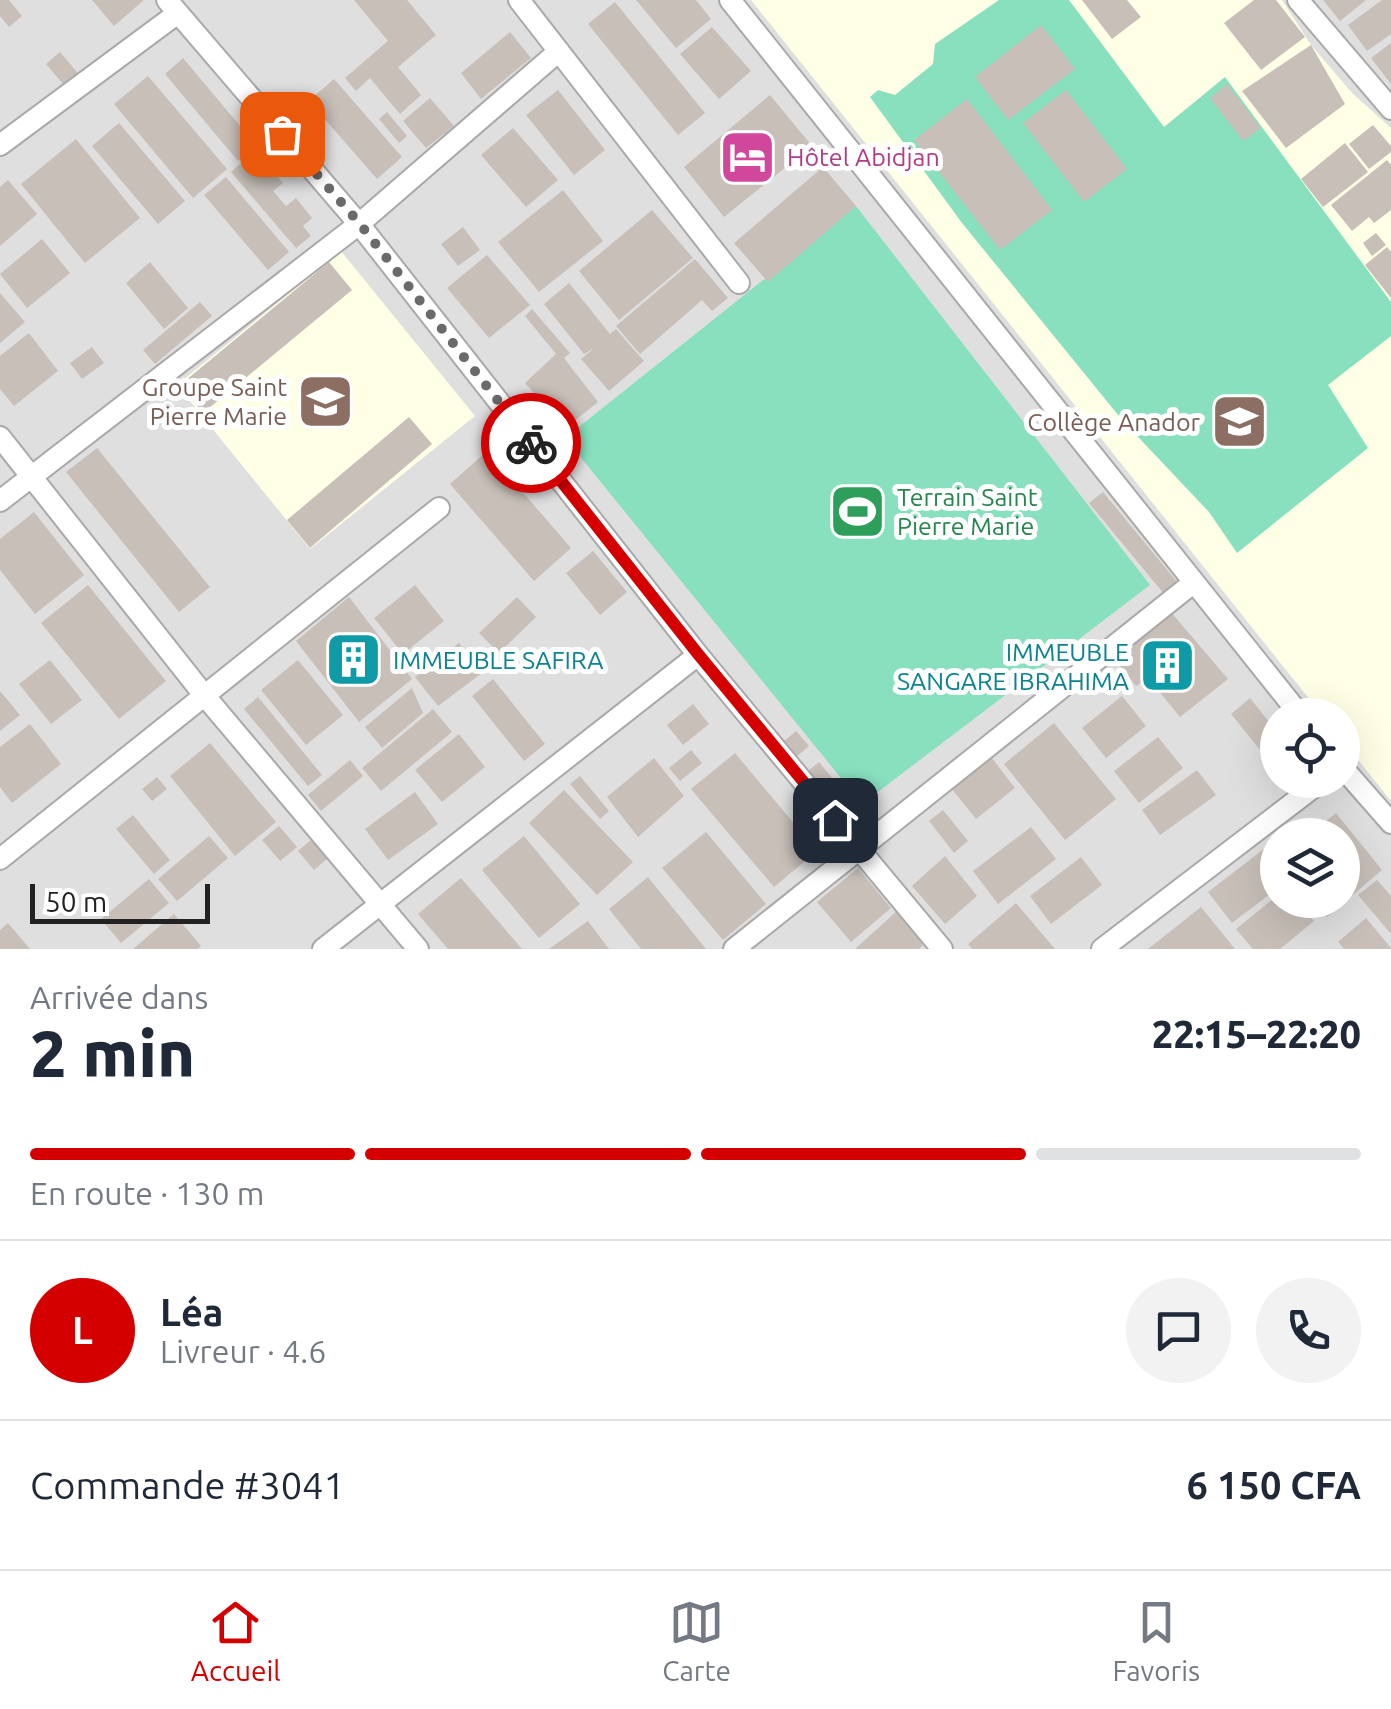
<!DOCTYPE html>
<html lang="fr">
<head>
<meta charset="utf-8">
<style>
	:root { --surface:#fff; --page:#f2f2f3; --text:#1f2937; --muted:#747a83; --line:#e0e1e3; --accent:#d40000 }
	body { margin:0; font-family:Ubuntu,sans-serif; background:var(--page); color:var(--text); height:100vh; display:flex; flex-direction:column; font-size:38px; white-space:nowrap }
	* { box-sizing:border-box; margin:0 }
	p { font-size:32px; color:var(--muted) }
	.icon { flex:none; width:55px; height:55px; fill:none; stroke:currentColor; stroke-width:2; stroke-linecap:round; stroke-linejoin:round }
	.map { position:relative; height:949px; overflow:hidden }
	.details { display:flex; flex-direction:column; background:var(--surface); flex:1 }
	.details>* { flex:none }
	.tools { position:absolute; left:1260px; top:698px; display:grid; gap:20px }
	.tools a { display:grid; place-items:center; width:100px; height:100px; border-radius:50%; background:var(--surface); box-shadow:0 10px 40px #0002; font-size:50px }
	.scale { position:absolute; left:30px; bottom:25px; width:180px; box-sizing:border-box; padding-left:10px; border:5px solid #222; border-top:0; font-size:28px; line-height:35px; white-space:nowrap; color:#222; -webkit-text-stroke:8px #fff; paint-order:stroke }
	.pin { position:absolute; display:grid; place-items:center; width:85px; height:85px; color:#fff; margin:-42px; border-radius:20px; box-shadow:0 5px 15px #0006 }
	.courier { position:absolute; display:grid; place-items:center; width:100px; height:100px; margin:-50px; border:8px solid #d40000; border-radius:50%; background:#fff; color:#222; box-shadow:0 2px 12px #0007 }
	.overview em { font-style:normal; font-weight:800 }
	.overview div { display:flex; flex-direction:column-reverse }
	.overview { display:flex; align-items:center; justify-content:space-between; height:170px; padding:0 30px }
	h1 { font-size:65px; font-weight:800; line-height:75px }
	.bar { display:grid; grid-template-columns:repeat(4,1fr); gap:15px 10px; align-content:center; height:120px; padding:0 30px }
	.bar i { height:12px; border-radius:8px; background:var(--line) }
	.bar .on { background:var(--accent) }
	.bar p { grid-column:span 4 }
	.line { display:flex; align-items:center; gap:25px; padding:0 30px; border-top:2px solid var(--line) }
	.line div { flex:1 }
	.round { display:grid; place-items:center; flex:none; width:105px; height:105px; border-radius:52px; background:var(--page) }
	.menu { display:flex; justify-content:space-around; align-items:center; height:140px; border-top:2px solid var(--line); background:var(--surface); font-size:28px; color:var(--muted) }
	.menu a { display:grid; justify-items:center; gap:5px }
	.menu .on { color:var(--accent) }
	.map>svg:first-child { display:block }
	.residential { fill:#e0dfdf; fill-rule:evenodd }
	.education { fill:#ffffe5 }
	.pitch { fill:#88e0be }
	.building { fill:#c7bfb8 }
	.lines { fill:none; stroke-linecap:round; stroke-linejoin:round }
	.street-casing { stroke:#a9a9a9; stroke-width:24 }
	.street { stroke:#fff; stroke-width:20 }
	.done { stroke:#6b6a68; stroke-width:10; stroke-dasharray:0 18 }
	.route { stroke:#d40000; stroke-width:12 }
	.labels { text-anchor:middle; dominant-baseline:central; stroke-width:10; stroke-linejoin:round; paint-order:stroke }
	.hotel-label { font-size:25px; fill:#b23c85; stroke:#fff; text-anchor:start }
	.education-label { font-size:25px; fill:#785e54; stroke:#fff; text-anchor:end }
	.leisure-label { font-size:25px; fill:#27864d; stroke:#fff; text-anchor:start }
	.culture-label { font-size:25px; fill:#0d838f; stroke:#fff; text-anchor:end }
</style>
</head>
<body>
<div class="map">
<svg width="1391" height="949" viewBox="0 0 1391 949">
	<rect width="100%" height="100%" fill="#f2efe9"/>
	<path class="residential" d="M0 0H1391V949H0ZM1278 715H1342V780H1278ZM1278 835H1342V900H1278Z"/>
	<path class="education" d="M751 0H1282L1311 45 1352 93 1391 128V801L1343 741 1342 715H1322Z
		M341 251 475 416 310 549 177 385Z"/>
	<path class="pitch" d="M999 0H1069L1164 127 1225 77 1391 302V336L1328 385 1368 448 1237 553 1209 512 1123 421 962 223 870 97 878 90 895 95 933 64 935 44Z
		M856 206 1150 585 862 804 565 438Z"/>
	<path class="building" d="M0 0H9L22 16 9 27 0 16Z
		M92 0H144L114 26Z
		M354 0H407L436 35 398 67 421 95 400 114 370 78 356 91 345 78 388 41Z
		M636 0H696L711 19 676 48Z
		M1082 0H1127L1141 17 1112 39Z
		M1254 0H1276L1305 37 1261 70 1224 23Z
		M1323 0H1366L1340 21Z
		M1382 0H1391V34L1367 51 1348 25Z
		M615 2 705 113 678 135 588 24Z
		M1041 25 1075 69 1008 120 975 77Z
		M712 27 751 71 719 99 680 54Z
		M510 32 531 58 481 99 461 73Z
		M1391 43V84L1371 58Z
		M1311 45 1345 104 1286 148 1242 91Z
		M60 52 82 78 68 90 46 64Z
		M183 58 256 145 238 161 165 74Z
		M148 76 227 169 193 198 114 104Z
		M334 79 402 157 377 179 309 101Z
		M1227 84 1261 128 1243 141 1210 98Z
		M558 90 605 150 574 175 526 115Z
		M1066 90 1127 169 1084 202 1023 123Z
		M770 95 812 146 724 217 684 167Z
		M430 98 454 126 426 148 403 121Z
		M967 99 1052 210 1000 250 914 140Z
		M387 112 407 136 399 143 379 119Z
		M119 123 185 201 158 224 92 146Z
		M1373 125 1391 146V152L1369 169 1349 144Z
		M513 128 558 180 526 207 481 155Z
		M76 139 140 218 85 263 21 184Z
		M1345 143 1368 172 1323 207 1301 179Z
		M261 157 283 183 273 191 286 206 296 198 312 218 303 226 311 236 296 248 231 172 246 159 252 165Z
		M1387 160 1391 165V210L1374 223 1369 217 1352 231 1331 205Z
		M823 167 856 206 768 282 734 243Z
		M226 177 289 252 268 270 204 195Z
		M8 180 37 214 0 246V187Z
		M563 190 603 241 539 292 498 242Z
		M652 210 693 258 619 320 579 271Z
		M463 227 480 250 458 266 441 244Z
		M1376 233 1386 245 1372 256 1363 243Z
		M42 239 70 273 27 308 0 274Z
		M1387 247 1391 252V298L1365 265Z
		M487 255 530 305 489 338 447 288Z
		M695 259 728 298 712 311 702 300 640 354 616 326Z
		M150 262 188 308 164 329 126 283Z
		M329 262 352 290 203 413 180 385Z
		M569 283 610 334 616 329 644 361 609 391 581 359 594 348 584 354 544 304Z
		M0 293 25 322 0 343Z
		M200 302 212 316 155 364 143 350Z
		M532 309 570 353 564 358 598 402 563 430 531 397 535 394 525 383 556 354 525 316Z
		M29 333 58 371 14 406 0 389V356Z
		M92 347 104 363 82 379 70 363Z
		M409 417 432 444 310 548 287 520Z
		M97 448 210 587 179 612 66 472Z
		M487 451 571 548 534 581 450 484Z
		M1103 492 1178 583 1165 595 1089 503Z
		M34 512 84 575 35 614 0 570V539Z
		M593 551 627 592 600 615 566 573Z
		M88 585 166 681 119 719 41 623Z
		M415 585 444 621 403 654 374 618Z
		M349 597 412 679 359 722 296 641Z
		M517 597 536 617 499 653 479 633Z
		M1170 611 1228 679 1180 717 1148 678 1136 686 1111 654Z
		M459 643 482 673 438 706 415 677Z
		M50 660 82 700 51 724 19 684Z
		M298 660 343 715 306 745 261 690Z
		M493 679 545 744 524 761 472 696Z
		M412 688 423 713 382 748 365 727Z
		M0 691 20 715 0 731Z
		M1122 696 1146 726 1106 758 1082 728Z
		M258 697 322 775 308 786 244 709Z
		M1250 698 1278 733V772L1231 714Z
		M693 704 709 724 683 745 667 725Z
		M433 709 452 732 381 791 362 768Z
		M1054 723 1116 799 1065 840 1004 764Z
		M30 724 61 764 12 803 0 787V747Z
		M796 731 809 746 796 757 783 742Z
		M459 734 485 767 442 802 415 770Z
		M1158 737 1183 768 1139 803 1114 771Z
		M210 743 276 822 235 856 170 776Z
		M691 750 702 763 680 781 669 768Z
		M735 753 817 851 774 887 691 789Z
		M988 753 1015 788 976 819 948 784Z
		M654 758 684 796 638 837 607 797Z
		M350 760 363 776 321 811 308 795Z
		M819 762 860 812 849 821 808 771Z
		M1197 770 1216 795 1160 835 1142 810Z
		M580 776 609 811 600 819 570 784Z
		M157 777 167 789 152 801 142 789Z
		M564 790 633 862 597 895 529 823Z
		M415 792 438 824 388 860 365 829Z
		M943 810 968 841 954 853 929 821Z
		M1336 813 1382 870 1327 917 1312 900H1342V857L1354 847 1342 855V835H1309Z
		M133 815 170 860 154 874 116 829Z
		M279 826 297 847 280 861 262 840Z
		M1031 827 1056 859 998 904 973 871Z
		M706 832 766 904 723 940 662 868Z
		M209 836 228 858 177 901 158 879Z
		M524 836 580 904 539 938 482 870Z
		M1278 838V888L1232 923 1208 892Z
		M312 839 328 858 314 870 298 851Z
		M945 856 977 896 945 924 912 886Z
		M1081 857 1102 885 1051 924 1030 896Z
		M858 868 891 908 851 942 817 902Z
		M648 877 706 949H641L609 909Z
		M461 878 522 949H448L418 914Z
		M149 879 169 903 121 943 101 919Z
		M1377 880 1391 896V934L1358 895Z
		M1278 895V900H1297L1314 921 1280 949H1253L1236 929Z
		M1016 903 1055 949H972L968 944Z
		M1201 907 1235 949H1148Z
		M897 911 923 945 919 949H855Z
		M174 914 201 946 198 949H133Z
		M1366 918 1391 948V949H1344L1338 942Z
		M588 921 609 949H549Z
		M8 923 30 949H0V930Z"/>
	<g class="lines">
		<defs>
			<path id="street" d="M167 0 359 224 698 655 942 949
				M519 0 739 283
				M730 0 1300 715
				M1298 0 1391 109
				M0 145 178 13
				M0 437 204 695 418 949
				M0 501 359 224 559 51
				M1342 767 1391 823
				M0 859 439 508
				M323 949 698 655
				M734 949 1193 583
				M1102 949 1323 780"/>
		</defs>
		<use href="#street" class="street-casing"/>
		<use href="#street" class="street"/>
	</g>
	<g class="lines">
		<path class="done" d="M282 134 360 224 531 443"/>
		<path class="route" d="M531 443 698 654 835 820"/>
	</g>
	<defs>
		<symbol id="hotel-square" viewBox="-11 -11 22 22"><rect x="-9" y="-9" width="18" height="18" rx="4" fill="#d1479c" stroke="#fff"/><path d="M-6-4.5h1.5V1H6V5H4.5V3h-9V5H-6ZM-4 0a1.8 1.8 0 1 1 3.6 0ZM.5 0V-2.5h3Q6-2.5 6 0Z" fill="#fff"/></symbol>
		<symbol id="school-square" viewBox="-11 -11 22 22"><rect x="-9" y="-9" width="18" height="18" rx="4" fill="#8d6e63" stroke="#fff"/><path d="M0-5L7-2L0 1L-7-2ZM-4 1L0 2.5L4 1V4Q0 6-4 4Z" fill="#fff"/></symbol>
		<symbol id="stadium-square" viewBox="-11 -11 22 22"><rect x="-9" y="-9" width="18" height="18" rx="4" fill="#2e9e5b" stroke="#fff"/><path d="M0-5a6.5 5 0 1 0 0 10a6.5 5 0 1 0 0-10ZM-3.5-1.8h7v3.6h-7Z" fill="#fff"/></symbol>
		<symbol id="building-square" viewBox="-11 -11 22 22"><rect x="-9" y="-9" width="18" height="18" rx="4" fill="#0f9aa8" stroke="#fff"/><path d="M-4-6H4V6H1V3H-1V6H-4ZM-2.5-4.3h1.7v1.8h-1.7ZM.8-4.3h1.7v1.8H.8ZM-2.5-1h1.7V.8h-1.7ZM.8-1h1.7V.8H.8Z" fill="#fff"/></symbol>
	</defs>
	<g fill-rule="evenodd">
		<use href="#hotel-square" x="716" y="126" width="63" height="63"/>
		<use href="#school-square" x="294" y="370" width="63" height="63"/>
		<use href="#school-square" x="1208" y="390" width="63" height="63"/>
		<use href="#stadium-square" x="826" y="480" width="63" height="63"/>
		<use href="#building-square" x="322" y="628" width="63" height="63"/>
		<use href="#building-square" x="1136" y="634" width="63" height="63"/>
	</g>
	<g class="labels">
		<g class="hotel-label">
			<text x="787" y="157">Hôtel Abidjan</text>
		</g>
		<g class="education-label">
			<text x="287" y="387">Groupe Saint<tspan x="287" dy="29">Pierre Marie</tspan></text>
			<text x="1200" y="422">Collège Anador</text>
		</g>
		<g class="leisure-label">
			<text x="897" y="497">Terrain Saint<tspan x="897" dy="29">Pierre Marie</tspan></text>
		</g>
		<g class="culture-label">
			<text x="1129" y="652">IMMEUBLE<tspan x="1129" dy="29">SANGARE IBRAHIMA</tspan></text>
			<text x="393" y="660" text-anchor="start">IMMEUBLE SAFIRA</text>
		</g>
	</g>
</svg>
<div class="tools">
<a><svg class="icon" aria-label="locate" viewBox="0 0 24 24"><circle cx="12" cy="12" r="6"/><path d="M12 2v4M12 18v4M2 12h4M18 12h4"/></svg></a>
<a><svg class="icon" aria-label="layers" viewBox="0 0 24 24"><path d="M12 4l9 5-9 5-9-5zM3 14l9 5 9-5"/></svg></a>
</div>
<div class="scale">50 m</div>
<div class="pin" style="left:282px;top:134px;background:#ea580c"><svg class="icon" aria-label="bag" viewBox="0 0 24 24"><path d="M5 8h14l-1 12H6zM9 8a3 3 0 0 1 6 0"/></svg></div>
<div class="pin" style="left:835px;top:820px;background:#1f2937"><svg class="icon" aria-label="home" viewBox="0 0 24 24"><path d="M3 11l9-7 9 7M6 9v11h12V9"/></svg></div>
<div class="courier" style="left:531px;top:443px"><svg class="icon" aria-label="bike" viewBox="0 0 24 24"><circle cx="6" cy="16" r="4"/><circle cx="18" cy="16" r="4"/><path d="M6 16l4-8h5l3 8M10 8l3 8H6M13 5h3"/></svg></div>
</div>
<section class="details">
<div class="overview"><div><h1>2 min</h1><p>Arrivée dans</p></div><em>22:15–22:20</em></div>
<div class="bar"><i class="on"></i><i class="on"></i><i class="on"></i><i></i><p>En route · 130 m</p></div>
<div class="line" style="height:180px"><b class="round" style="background:var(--accent);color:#fff">L</b><div><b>Léa</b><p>Livreur · 4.6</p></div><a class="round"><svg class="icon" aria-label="chat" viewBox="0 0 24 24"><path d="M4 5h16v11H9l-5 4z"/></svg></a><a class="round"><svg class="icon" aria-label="phone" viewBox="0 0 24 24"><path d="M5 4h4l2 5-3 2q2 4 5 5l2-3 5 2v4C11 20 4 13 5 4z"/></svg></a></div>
<div class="line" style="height:130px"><div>Commande #3041</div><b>6 150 CFA</b></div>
</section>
<nav class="menu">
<a class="on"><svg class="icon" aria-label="home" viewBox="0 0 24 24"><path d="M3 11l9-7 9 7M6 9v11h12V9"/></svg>Accueil</a>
<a><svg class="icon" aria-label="map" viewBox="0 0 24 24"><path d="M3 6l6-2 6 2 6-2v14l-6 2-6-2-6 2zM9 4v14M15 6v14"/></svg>Carte</a>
<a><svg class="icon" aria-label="saved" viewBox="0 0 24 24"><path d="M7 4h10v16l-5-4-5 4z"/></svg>Favoris</a>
</nav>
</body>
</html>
